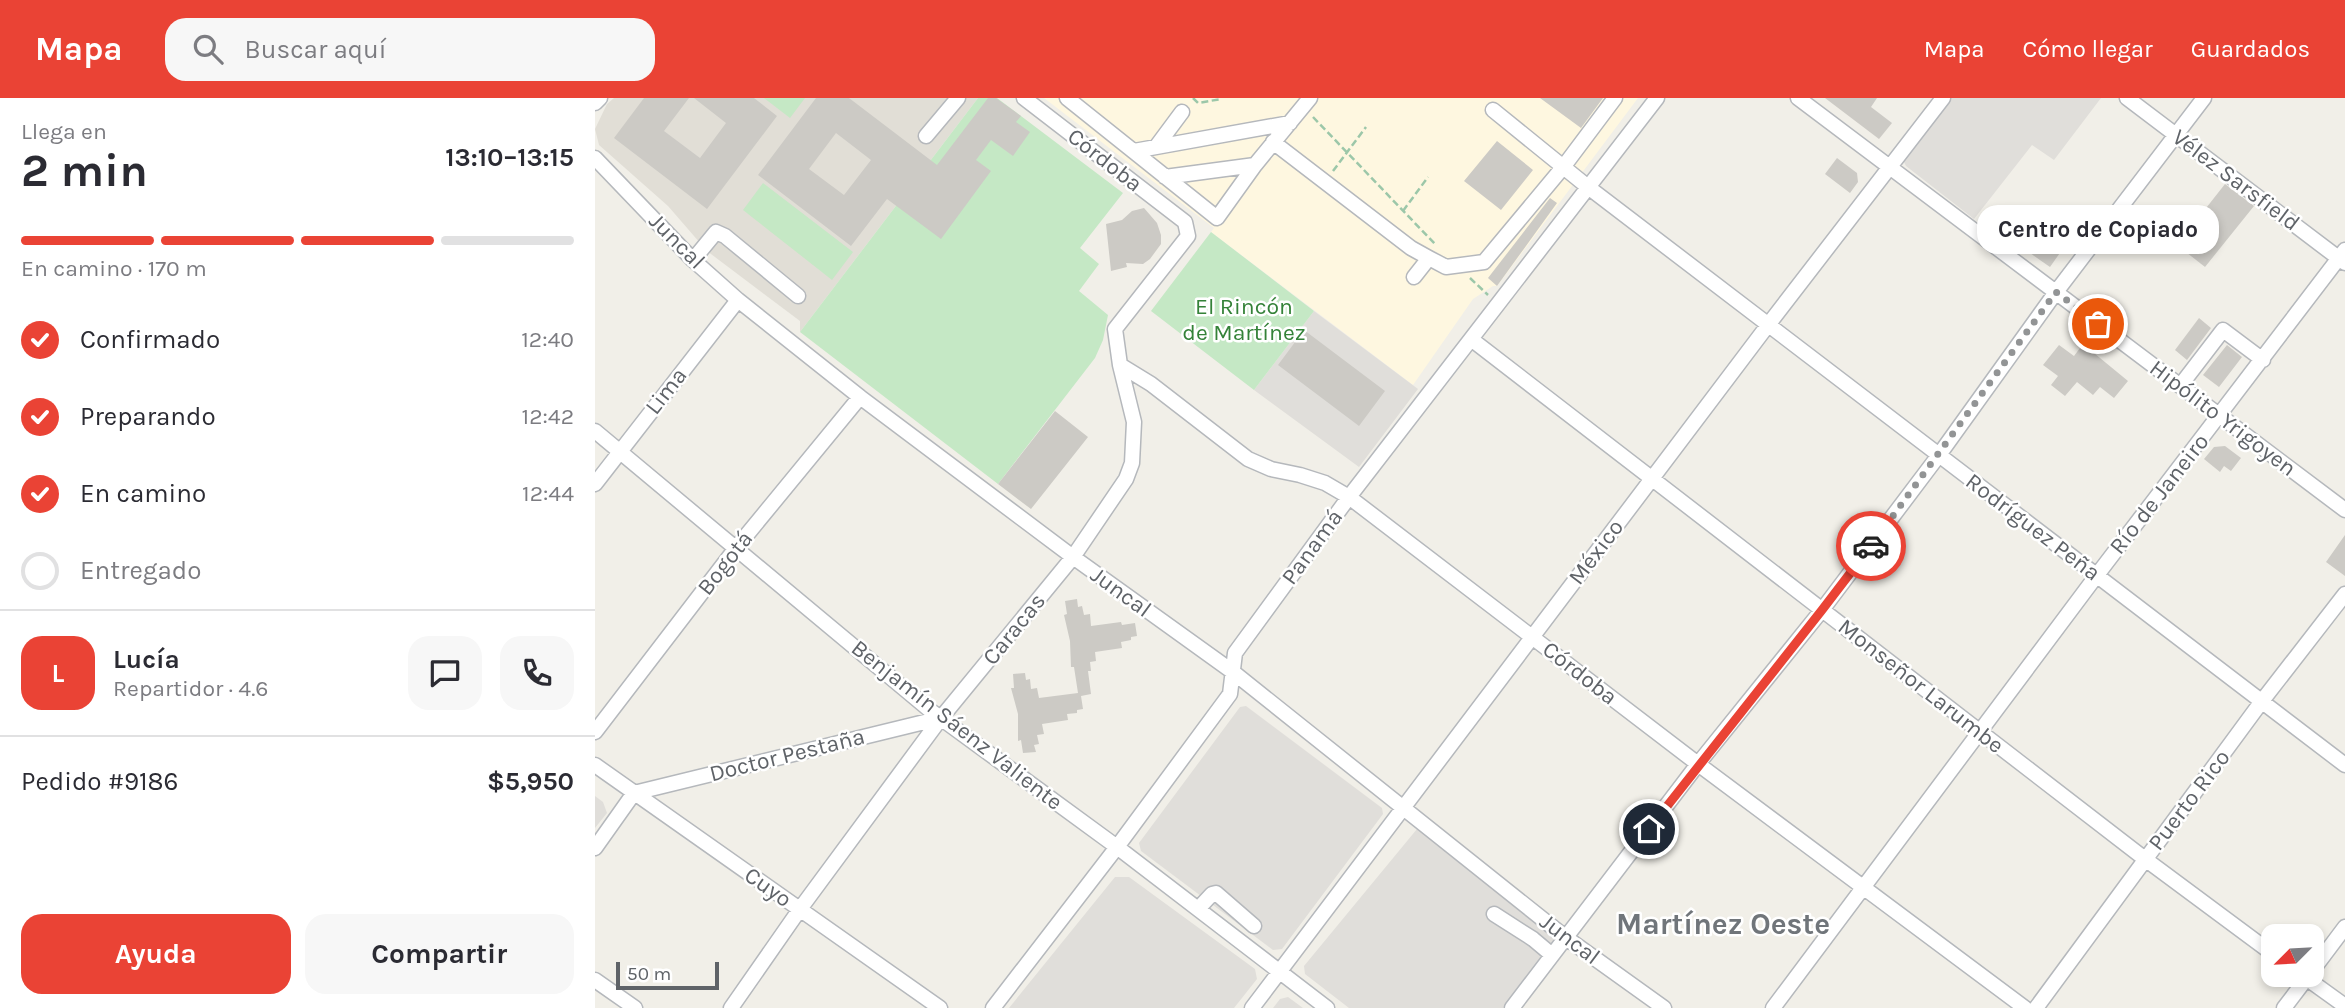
<!DOCTYPE html>
<html lang="es">
<head>
<meta charset="utf-8">
<style>
	:root { --surface:#fff; --page:#f7f7f7; --text:#2b2b33; --muted:#7c7c81; --line:#e1e1e2; --accent:#ea4335 }
	body { margin:0; font-family:Karla,sans-serif; background:var(--page); color:var(--text); height:100vh; display:flex; flex-direction:column; font-size:26px; white-space:nowrap }
	* { box-sizing:border-box; margin:0 }
	p { font-size:23px; color:var(--muted) }
	.icon { flex:none; width:38px; height:38px; fill:none; stroke:currentColor; stroke-width:2; stroke-linecap:round; stroke-linejoin:round }
	.map { position:relative; flex:1; overflow:hidden }
	.drawer { display:flex; flex-direction:column; background:var(--surface); width:595px }
	.drawer>* { flex:none }
	.needle { width:46px; rotate:246deg }
	.controls { position:absolute; left:1666px; top:826px; display:grid; gap:14px }
	.controls a { display:grid; place-items:center; width:63px; height:63px; border-radius:14px; background:var(--surface); box-shadow:0 4px 10px #0003; font-size:35px }
	.scale { position:absolute; left:21px; bottom:18px; width:103px; box-sizing:border-box; padding-left:7px; border:4px solid #5f6368; border-top:0; font-size:19px; line-height:24px; white-space:nowrap; color:#5f6368; -webkit-text-stroke:5px #fff; paint-order:stroke }
	.pin { position:absolute; display:grid; place-items:center; width:60px; height:60px; color:#fff; margin:-30px; border:4px solid #fff; border-radius:50%; box-shadow:0 2px 7px #0007 }
	.courier { position:absolute; display:grid; place-items:center; width:70px; height:70px; margin:-35px; border:5px solid #ea4335; border-radius:50%; background:#fff; color:#222; box-shadow:0 2px 9px #0007 }
	.bubble { position:absolute; height:49px; border-radius:21px; background:var(--surface); box-shadow:0 4px 10px #0003; font-size:23px; font-weight:700; line-height:49px; text-align:center }
	.head em { font-style:normal; font-weight:700 }
	.head div { display:flex; flex-direction:column-reverse }
	.head { display:flex; align-items:center; justify-content:space-between; height:119px; padding:0 21px }
	h1 { font-size:46px; font-weight:700; line-height:52px }
	.bar { display:grid; grid-template-columns:repeat(4,1fr); gap:10px 7px; align-content:center; height:84px; padding:0 21px }
	.bar i { height:9px; border-radius:5px; background:var(--line) }
	.bar .current { background:var(--accent) }
	.bar p { grid-column:span 4 }
	.line { display:flex; align-items:center; gap:18px; padding:0 21px; border-top:2px solid var(--line) }
	.line div { flex:1 }
	.round { display:grid; place-items:center; flex:none; width:74px; height:74px; border-radius:21px; background:var(--page) }
	ol { padding:0 21px; list-style:none }
	li { display:flex; align-items:center; gap:21px; height:77px }
	li p { margin-inline-start:auto }
	li .icon { padding:7px; border-radius:50%; background:var(--accent); color:#fff; stroke-width:4 }
	li:last-child { color:var(--muted) }
	li i { width:38px; height:38px; border:4px solid var(--line); border-radius:50% }
	.cta { display:flex; gap:14px; margin-top:auto; padding:14px 21px }
	.cta a { flex:1; height:80px; border-radius:21px; background:var(--accent); color:#fff; font-size:28px; font-weight:700; line-height:80px; text-align:center }
	.cta a+a { background:var(--page); color:var(--text) }
	header { display:flex; align-items:center; gap:42px; box-sizing:border-box; height:98px; padding:0 35px; background:var(--accent); color:#fff }
	header strong { font-size:33px }
	nav { display:flex; gap:38px; margin-inline-start:auto; font-size:24px }
	.search { width:490px; height:63px; background:var(--page); display:flex; align-items:center; gap:18px; box-sizing:border-box; padding:0 24px; border-radius:21px; color:var(--muted); font-size:26px }
	main { display:flex; flex:1; min-height:0 }
	.map>svg:first-child { display:block }
	.commercial { fill:#fef7e0 }
	.industrial { fill:#e0deda }
	.education { fill:#e1ded6 }
	.green { fill:#c5e8c5 }
	.building { fill:#cccac5; fill-rule:evenodd }
	.lines { fill:none; stroke-linecap:round; stroke-linejoin:round }
	.minor-casing { stroke:#b5b8bc; stroke-width:17 }
	.path { stroke:#9cc7a9; stroke-width:2.5; stroke-dasharray:7 3.5; stroke-linecap:butt }
	.minor { stroke:#fff; stroke-width:14 }
	.done { stroke:#929495; stroke-width:7; stroke-dasharray:0 12.6 }
	.route { stroke:#ea4335; stroke-width:9 }
	.labels { text-anchor:middle; dominant-baseline:central; stroke-width:5; stroke-linejoin:round; paint-order:stroke }
	.street-label { font-size:23px; fill:#5f6368; stroke:#fff }
	.park-label { font-size:23px; fill:#348238; stroke:#fff }
	.district-label { font-size:30px; font-weight:bold; fill:#70757a; stroke:#fff }
</style>
</head>
<body>
<header>
<strong>Mapa</strong>
<div class="search"><svg class="icon" aria-label="search" viewBox="0 0 24 24"><circle cx="10" cy="10" r="6"/><path d="M15 15l6 6"/></svg>Buscar aquí</div>
<nav><a>Mapa</a><a>Cómo llegar</a><a>Guardados</a></nav>
</header>
<main>
<section class="drawer">
<div class="head"><div><h1>2 min</h1><p>Llega en</p></div><em>13:10–13:15</em></div>
<div class="bar"><i class="current"></i><i class="current"></i><i class="current"></i><i></i><p>En camino · 170 m</p></div>
<ol>
<li><svg class="icon" aria-label="check" viewBox="0 0 24 24"><path d="M5 12l5 5 9-10"/></svg>Confirmado<p>12:40</p></li>
<li><svg class="icon" aria-label="check" viewBox="0 0 24 24"><path d="M5 12l5 5 9-10"/></svg>Preparando<p>12:42</p></li>
<li><svg class="icon" aria-label="check" viewBox="0 0 24 24"><path d="M5 12l5 5 9-10"/></svg>En camino<p>12:44</p></li>
<li><i></i>Entregado</li>
</ol>
<div class="line" style="height:126px"><b class="round" style="background:var(--accent);color:#fff">L</b><div><b>Lucía</b><p>Repartidor · 4.6</p></div><a class="round"><svg class="icon" aria-label="chat" viewBox="0 0 24 24"><path d="M4 5h16v11H9l-5 4z"/></svg></a><a class="round"><svg class="icon" aria-label="phone" viewBox="0 0 24 24"><path d="M5 4h4l2 5-3 2q2 4 5 5l2-3 5 2v4C11 20 4 13 5 4z"/></svg></a></div>
<div class="line" style="height:91px"><div>Pedido #9186</div><b>$5,950</b></div>
<div class="cta"><a>Ayuda</a><a>Compartir</a></div>
</section>
<div class="map">
<svg width="1750" height="910" viewBox="0 0 1750 910">
	<rect width="100%" height="100%" fill="#f1efe8"/>
	<path class="commercial" d="M449 0H1043L902 188H898L878 201 818 287 616 134 619 130Z"/>
	<path class="industrial" d="M1353 0H1506L1459 62 1437 47 1379 121 1311 68 1309 64 1310 59Z
		M719 213 823 291 764 369 659 292Z
		M651 608 787 710 788 716 687 851 678 852 546 753 544 745 645 609Z
		M0 698 8 704 12 715 0 730Z
		M822 731 960 834 961 843 908 910H754L710 876 709 868Z
		M520 779H534L660 871 662 881 639 910H414Z
		M693 899 708 910H678L685 901Z"/>
	<path class="education" d="M19 0H383L205 234V223L112 153 73 108 4 47 0 31 12 6Z"/>
	<path class="green" d="M169 0H210L195 20Z
		M383 0H402L528 95 485 150 504 166 484 193 513 217 508 242 500 260 403 386 205 234Z
		M168 85 258 154 237 182 148 112Z
		M616 134 719 213 659 292 556 213Z"/>
	<path class="building" d="M49 0H94L69 33 105 60 131 25 99 0H159L182 18 112 111 19 40Z
		M221 0H254L342 67 393 0H401L426 18 421 24 435 34 418 58 396 42 381 62 396 73 346 141 292 101 256 148 163 77ZM241 35 276 62 249 97 214 71Z
		M945 0H1008L986 30Z
		M1230 0H1282L1276 9 1297 25 1284 41Z
		M902 43 938 72 906 112 869 83Z
		M1242 60 1262 75 1263 84 1255 95 1230 76Z
		M1630 86 1659 108 1610 169 1582 147Z
		M955 100 962 105 902 188 893 180Z
		M549 110 562 125 566 137V146L555 161 548 166 531 165 532 169 516 173 511 126 527 122 537 113Z
		M1455 128 1474 142 1455 169 1435 155Z
		M1604 220 1616 230 1592 262 1580 252Z
		M709 232 790 293 764 328 683 267Z
		M1488 246 1533 283 1519 300 1505 289 1498 297 1482 284 1470 298 1456 287 1463 278 1448 267 1464 247 1479 258Z
		M1632 247 1647 259 1624 289 1608 277Z
		M460 313 493 339 436 411 403 386Z
		M1630 348 1646 360 1636 373 1629 368 1625 374 1609 361 1619 349Z
		M1750 437V478L1731 464Z
		M482 501 483 509 487 508 489 517 495 516 496 528 526 524 527 527 540 525 542 538 536 539V542L526 544 527 550 500 554 501 563 495 564 496 573H493L496 596 486 598 488 611 482 612V615L472 616 473 622 447 626 449 636 442 637 444 646 439 647 441 654 428 655 426 642 423 643V616L416 590H419L418 576 430 575 431 582 435 581 436 591 442 590 444 600 483 595 479 569H476L475 543 469 517 472 516 470 503Z"/>
	<g class="lines">
		<defs>
			<path id="minor" d="M472 0 622 120 660 67 715 0
				M1203 0 1750 412
				M1532 0 1750 165
				M0 5 5 0
				M898 12 993 89 1750 667
				M331 38 363 0
				M678 44 816 150 834 160 851 169 889 164 969 68 1020 0
				M561 49 587 14
				M539 53 695 25
				M0 60 98 162 143 202 265 299 478 459 638 574 970 839 1069 910
				M570 79 660 67
				M98 162 121 134 130 138 203 198
				M819 179 834 160
				M876 241 1550 761 1678 856
				M525 267 556 286 653 361 676 371 705 377 730 385 754 399 1103 666 1430 910
				M1585 288 1628 232 1668 262
				M0 333 336 613 522 749 732 910
				M0 386 143 202
				M0 634 141 450 265 299
				M0 667 345 910
				M0 750 39 695 346 620
				M603 811 617 796 621 795 659 828
				M899 816 938 841 957 857
				M1717 873 1750 829
				M1707 877 1750 908
				M0 882 40 910
				M136 910 205 811 346 620 478 459 531 381 537 365 539 324 525 267 520 231 593 138 590 124 429 0
				M398 910 522 749 635 596 640 555 754 399 1062 0
				M657 910 1173 227 1348 0
				M917 910 1103 666 1227 512 1344 357 1461 194 1609 0
				M1178 910 1502 477 1750 152
				M1441 910 1667 603 1750 496
				M1689 910 1714 877"/>
		</defs>
		<use href="#minor" class="minor-casing"/>
		<path class="path" d="M598 0 603 5 626 1
			M718 19 840 146
			M738 73 771 29
			M808 113 833 79
			M875 180 893 197"/>
		<use href="#minor" class="minor"/>
	</g>
	<g class="lines">
		<path class="done" d="M1276 448 1461 194 1503 226"/>
		<path class="route" d="M1054 731 1227 512 1276 448"/>
	</g>
	<g class="labels">
		<g class="street-label">
			<text transform="translate(510 62) rotate(38)">Córdoba</text>
			<text transform="translate(1641 82) rotate(37)">Vélez Sarsfield</text>
			<text transform="translate(82 143) rotate(45)">Juncal</text>
			<text transform="translate(71 293) rotate(-52)">Lima</text>
			<text transform="translate(1628 320) rotate(37)">Hipólito Yrigoyen</text>
			<text transform="translate(1564 396) rotate(-52)">Río de Janeiro</text>
			<text transform="translate(1438 429) rotate(37)">Rodríguez Peña</text>
			<text transform="translate(717 449) rotate(-54)">Panamá</text>
			<text transform="translate(1001 454) rotate(-53)">México</text>
			<text transform="translate(130 465) rotate(-52)">Bogotá</text>
			<text transform="translate(526 494) rotate(36)">Juncal</text>
			<text transform="translate(419 531) rotate(-51)">Caracas</text>
			<text transform="translate(985 575) rotate(38)">Córdoba</text>
			<text transform="translate(1326 588) rotate(38)">Monseñor Larumbe</text>
			<text transform="translate(362 627) rotate(38)">Benjamín Sáenz Valiente</text>
			<text transform="translate(192 657) rotate(-14)">Doctor Pestaña</text>
			<text transform="translate(1594 702) rotate(-53)">Puerto Rico</text>
			<text transform="translate(173 789) rotate(35)">Cuyo</text>
			<text transform="translate(975 841) rotate(37)">Juncal</text>
		</g>
		<g class="park-label">
			<text x="649" y="208">El Rincón<tspan x="649" dy="26">de Martínez</tspan></text>
		</g>
		<g class="district-label">
			<text x="1128" y="826">Martínez Oeste</text>
		</g>
	</g>
</svg>
<div class="controls">
<a><svg class="needle" viewBox="-14 -14 28 28"><path d="M0-13l5 13h-10z" fill="#e53935"/><path d="M0 13l5-13h-10z" fill="#7c7c81"/></svg></a>
</div>
<div class="scale">50 m</div>
<div class="pin" style="left:1503px;top:226px;background:#ea580c"><svg class="icon" aria-label="bag" viewBox="0 0 24 24"><path d="M5 8h14l-1 12H6zM9 8a3 3 0 0 1 6 0"/></svg></div>
<div class="pin" style="left:1054px;top:731px;background:#1f2937"><svg class="icon" aria-label="home" viewBox="0 0 24 24"><path d="M3 11l9-7 9 7M6 9v11h12V9"/></svg></div>
<div class="courier" style="left:1276px;top:448px"><svg class="icon" aria-label="car" viewBox="0 0 24 24"><path d="M5 17H2v-5l4-1 3-4h7l3 4 3 1v5h-3M9 17h6M6 11h13"/><circle cx="7" cy="17" r="2"/><circle cx="17" cy="17" r="2"/></svg></div>
<div class="bubble" style="left:1382px;top:107px;width:242px">Centro de Copiado</div>
</div>
</main>
</body>
</html>
